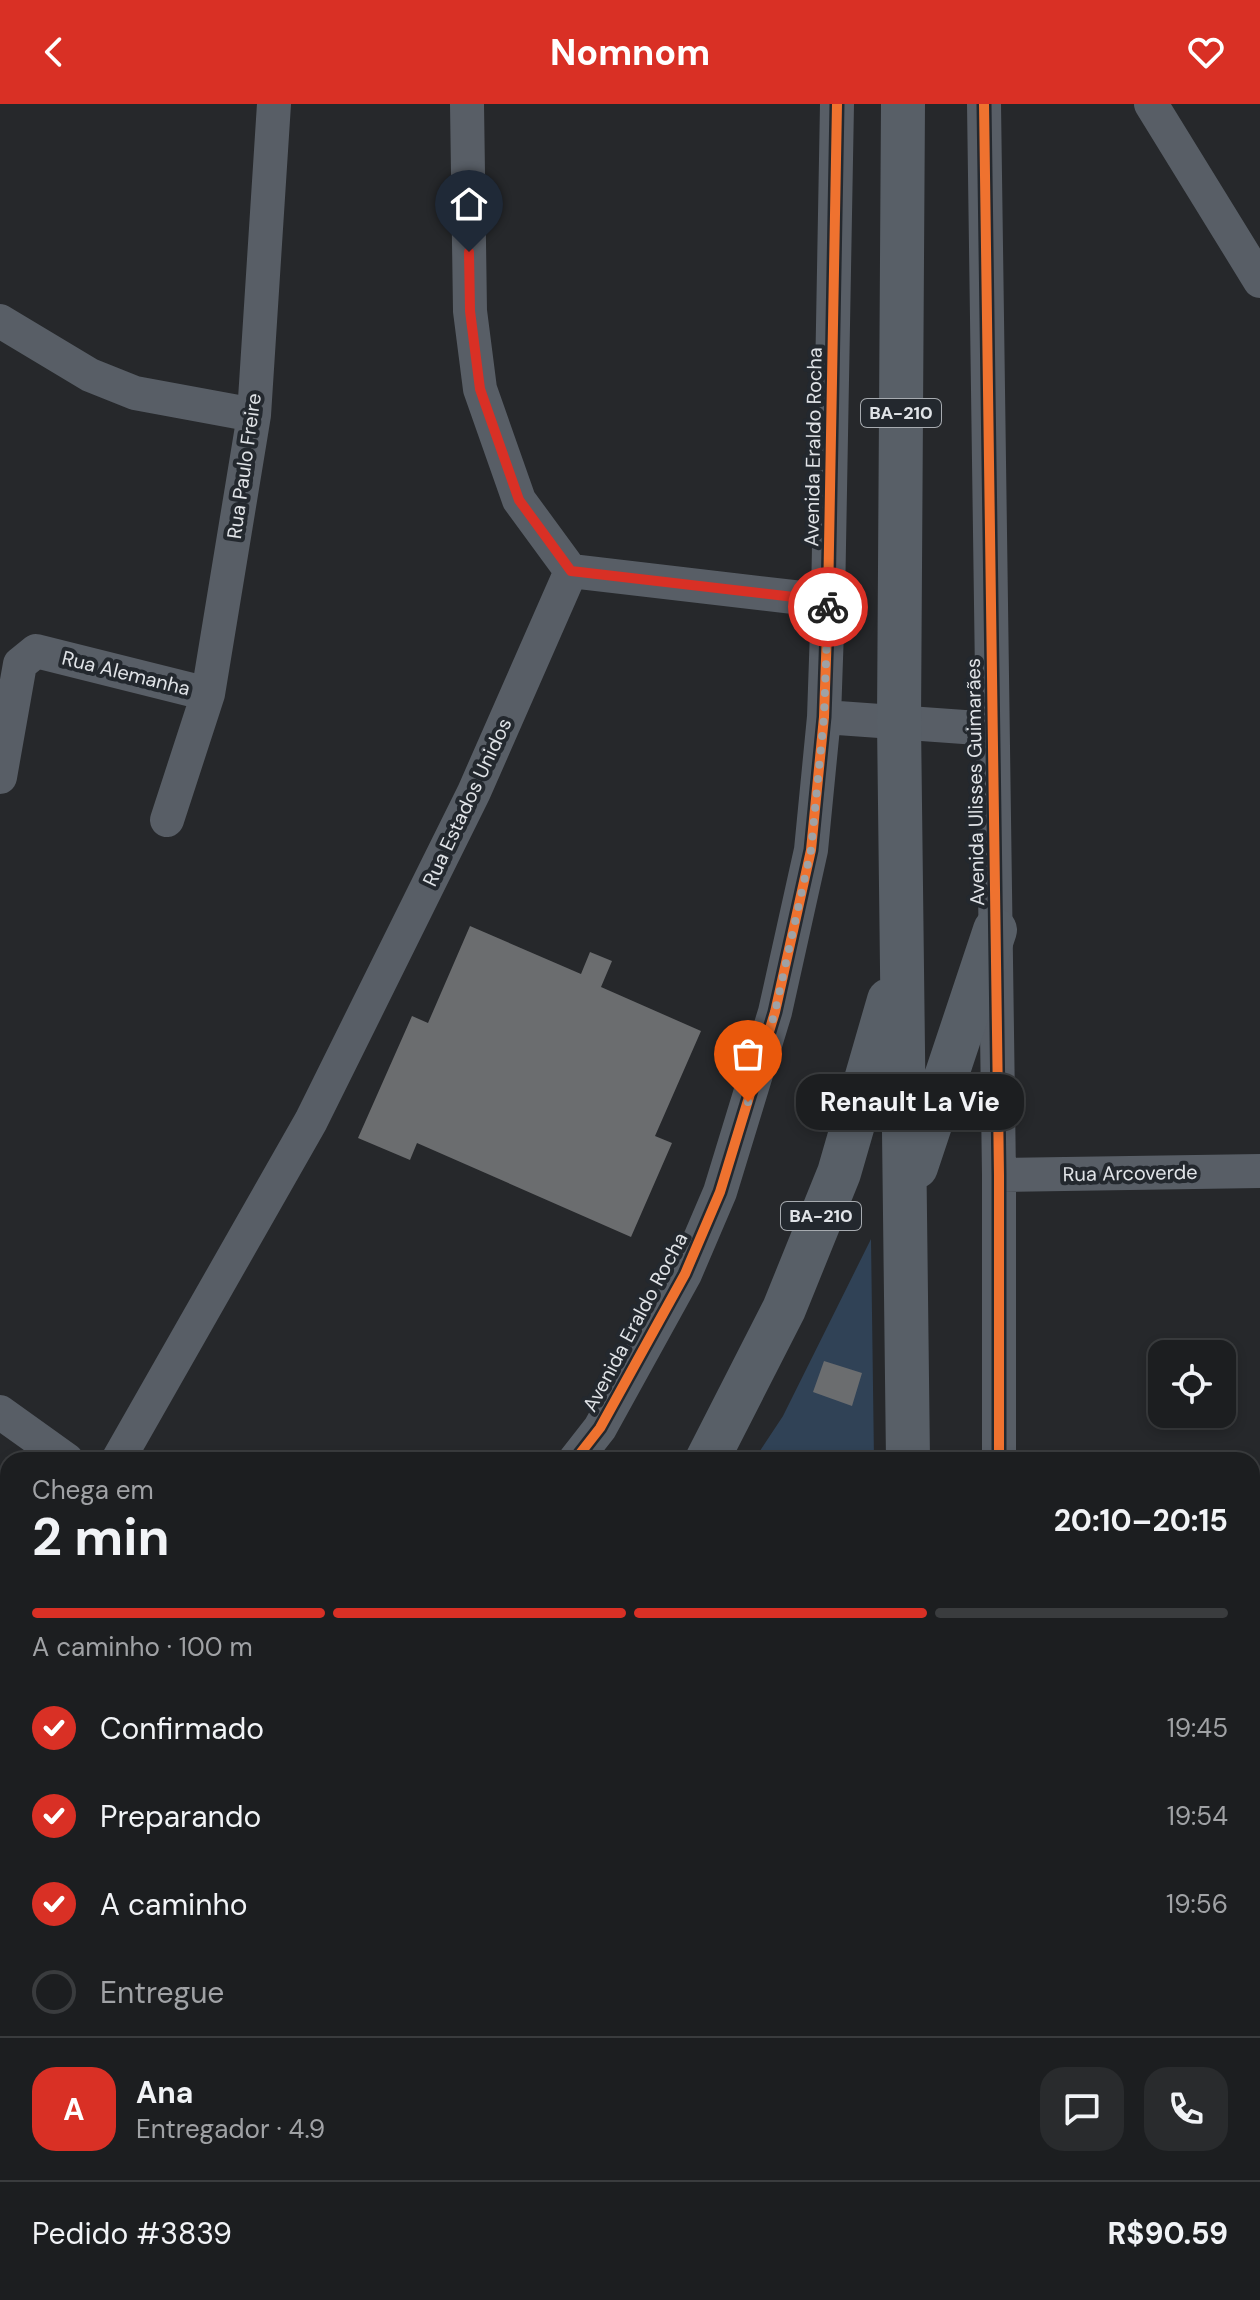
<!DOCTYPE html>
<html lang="pt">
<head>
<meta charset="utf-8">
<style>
	:root { --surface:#1c1e20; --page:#292b2d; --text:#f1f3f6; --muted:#a0a2a5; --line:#3a3c3e; --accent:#d93025 }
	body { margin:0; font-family:"DM Sans",sans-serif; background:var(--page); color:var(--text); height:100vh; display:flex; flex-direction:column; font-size:30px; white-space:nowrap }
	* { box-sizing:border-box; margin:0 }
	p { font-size:26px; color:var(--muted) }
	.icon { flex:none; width:44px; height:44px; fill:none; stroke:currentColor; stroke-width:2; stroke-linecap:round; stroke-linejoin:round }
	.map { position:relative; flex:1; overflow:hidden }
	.details { position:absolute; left:0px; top:1348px; width:1260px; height:848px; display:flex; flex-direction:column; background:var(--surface); border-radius:24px 24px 0 0; box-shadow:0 4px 12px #0003,0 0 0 2px var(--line) }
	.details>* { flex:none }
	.tools { position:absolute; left:1148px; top:1236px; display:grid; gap:16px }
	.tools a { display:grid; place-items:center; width:88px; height:88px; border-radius:16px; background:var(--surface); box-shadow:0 4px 12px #0003,0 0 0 2px var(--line); font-size:40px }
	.pin { position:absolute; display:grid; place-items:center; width:68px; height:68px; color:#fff; margin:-82px -34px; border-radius:50% 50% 50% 0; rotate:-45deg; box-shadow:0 0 8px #0007 }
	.pin .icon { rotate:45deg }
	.courier { position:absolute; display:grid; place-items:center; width:80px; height:80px; margin:-40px; border:6px solid #d93025; border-radius:50%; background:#fff; color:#222; box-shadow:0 2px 10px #0007 }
	.bubble { position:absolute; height:56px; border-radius:24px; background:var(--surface); box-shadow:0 4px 12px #0003,0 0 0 2px var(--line); font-size:26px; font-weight:700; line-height:56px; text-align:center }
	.headline em { font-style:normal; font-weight:700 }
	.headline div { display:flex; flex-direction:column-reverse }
	.headline { display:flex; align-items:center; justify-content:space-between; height:136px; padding:0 32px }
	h1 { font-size:52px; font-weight:700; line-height:60px }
	.bar { display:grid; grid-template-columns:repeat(4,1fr); gap:12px 8px; align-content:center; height:96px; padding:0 32px }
	.bar i { height:10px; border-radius:6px; background:var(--line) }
	.bar .active { background:var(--accent) }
	.bar p { grid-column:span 4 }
	.line { display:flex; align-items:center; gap:20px; padding:0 32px; border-top:2px solid var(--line) }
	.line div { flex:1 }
	.round { display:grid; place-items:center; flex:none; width:84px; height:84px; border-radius:24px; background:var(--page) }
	ol { padding:0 32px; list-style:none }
	li { display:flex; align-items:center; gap:24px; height:88px }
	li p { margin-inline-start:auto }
	li .icon { padding:8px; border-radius:50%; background:var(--accent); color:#fff; stroke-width:4 }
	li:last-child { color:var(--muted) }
	li i { width:44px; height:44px; border:4px solid var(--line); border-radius:50% }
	header { display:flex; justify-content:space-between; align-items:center; height:104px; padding:0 32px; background:var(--accent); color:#fff; font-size:36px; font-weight:700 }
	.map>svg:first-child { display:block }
	.green { fill:#304256 }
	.building { fill:#6b6d6f }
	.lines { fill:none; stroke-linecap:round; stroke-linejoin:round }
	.path { stroke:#62676d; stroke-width:5; stroke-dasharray:4 6; stroke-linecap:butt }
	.service { stroke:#585e66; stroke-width:18 }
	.minor { stroke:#585e66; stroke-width:34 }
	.tertiary { stroke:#585e66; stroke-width:42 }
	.primary { stroke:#585f67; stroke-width:44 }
	.cycleway-casing { stroke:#23282e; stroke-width:15 }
	.cycleway { stroke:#ef722f; stroke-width:10 }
	.done { stroke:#9fa2a5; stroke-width:8; stroke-dasharray:0 14.4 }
	.route { stroke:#d93025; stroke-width:10 }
	.labels { text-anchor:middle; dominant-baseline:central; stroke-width:8; stroke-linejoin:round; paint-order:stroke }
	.shield { fill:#23282e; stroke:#a7abb0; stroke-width:2 }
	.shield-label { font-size:18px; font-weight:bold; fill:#e0e3e7 }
	.street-label { font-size:20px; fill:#e0e3e7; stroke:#23282e }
</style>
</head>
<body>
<header><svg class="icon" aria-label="back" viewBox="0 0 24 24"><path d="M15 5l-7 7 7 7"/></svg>Nomnom<svg class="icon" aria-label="heart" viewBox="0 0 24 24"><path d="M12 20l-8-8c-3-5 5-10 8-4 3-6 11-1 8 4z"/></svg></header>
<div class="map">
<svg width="1260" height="2196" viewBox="0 0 1260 2196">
	<rect width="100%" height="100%" fill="#26282b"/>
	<path class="green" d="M871 1135 874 1356H754L783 1312Z
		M8 1927V1990L0 2006V1930Z
		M8 2158V2188H869L870 2196H5Z"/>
	<path class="building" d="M470 822 581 870 590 848 612 857 601 883 701 927 655 1032 672 1039 631 1133 417 1039 410 1056 358 1034 412 912 428 919Z
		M824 1257 862 1269 852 1302 813 1288Z
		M1252 1363H1260V1756H1252Z
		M1260 2007V2196H1195L1188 2188H1252V2014Z"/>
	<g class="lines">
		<path class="path" d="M261 2188 339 2196
			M509 2188 513 2196
			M787 2188V2196
			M5 2196 8 2158
			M74 2196V2188
			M372 2196 374 2188"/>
		<path class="service" d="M1056 2196 1057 2188"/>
		<path class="minor" d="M467 0 470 207 480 285 519 396 571 467
			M984 0 999 1071V1356
			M1151 0 1260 177
			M0 217 90 271 135 289 254 311
			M571 467 828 497
			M824 613 992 625
			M0 673 20 560 36 547 208 590
			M167 716 208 590 254 311 274 0
			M999 1071 1260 1067
			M0 1308 67 1356
			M118 1356 311 1017 474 688 571 467
			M575 1356 600 1324 685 1170 720 1088 775 908 811 746 824 613 828 497 837 0
			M1252 1786H1260
			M0 1803 8 1799"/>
		<path class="tertiary" d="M0 1908 8 1905"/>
		<path class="primary" d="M903 0 899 618 908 1356
			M916 1063 995 826
			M707 1356 784 1205 839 1069 889 896
			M0 2071 8 2052
			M912 2188V2196"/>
		<defs>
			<path id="cycleway" d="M984 0 999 1071V1356
				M575 1356 600 1324 685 1170 720 1088 775 908 811 746 824 613 828 497 837 0"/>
		</defs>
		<use href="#cycleway" class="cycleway-casing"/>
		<use href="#cycleway" class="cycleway"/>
	</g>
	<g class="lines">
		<path class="done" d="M748 998 775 908 811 746 824 613 828 503"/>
		<path class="route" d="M469 148 470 207 480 285 519 396 571 467 828 497V503"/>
	</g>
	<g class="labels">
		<g class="shield">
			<rect x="861" y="295" width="80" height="28" rx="6"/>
			<rect x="781" y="1098" width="80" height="28" rx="6"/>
		</g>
		<g class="shield-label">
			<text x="901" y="309">BA-210</text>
			<text x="821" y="1112">BA-210</text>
		</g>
		<g class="street-label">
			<text transform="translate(813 343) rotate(-89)">Avenida Eraldo Rocha</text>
			<text transform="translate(244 362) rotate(-82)">Rua Paulo Freire</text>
			<text transform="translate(126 569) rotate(14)">Rua Alemanha</text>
			<text transform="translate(975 678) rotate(-91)">Avenida Ulisses Guimarães</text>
			<text transform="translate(467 698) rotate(-65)">Rua Estados Unidos</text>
			<text transform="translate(1130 1069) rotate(-1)">Rua Arcoverde</text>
			<text transform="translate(635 1218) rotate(-62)">Avenida Eraldo Rocha</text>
		</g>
	</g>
</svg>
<div class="tools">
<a><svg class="icon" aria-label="locate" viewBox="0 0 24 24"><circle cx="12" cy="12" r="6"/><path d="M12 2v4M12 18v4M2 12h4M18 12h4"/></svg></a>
</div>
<div class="pin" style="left:748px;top:998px;background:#ea580c"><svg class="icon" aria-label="bag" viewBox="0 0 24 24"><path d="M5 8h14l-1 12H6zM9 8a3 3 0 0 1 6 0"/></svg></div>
<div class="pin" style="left:469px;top:148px;background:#1f2937"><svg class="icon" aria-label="home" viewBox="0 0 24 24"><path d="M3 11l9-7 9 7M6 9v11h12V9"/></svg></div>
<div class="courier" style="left:828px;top:503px"><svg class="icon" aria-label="bike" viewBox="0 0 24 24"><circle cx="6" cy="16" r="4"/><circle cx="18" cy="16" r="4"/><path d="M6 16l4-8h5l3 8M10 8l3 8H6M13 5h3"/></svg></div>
<div class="bubble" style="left:796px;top:970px;width:228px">Renault La Vie</div>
<section class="details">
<div class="headline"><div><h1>2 min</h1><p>Chega em</p></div><em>20:10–20:15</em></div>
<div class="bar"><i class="active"></i><i class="active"></i><i class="active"></i><i></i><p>A caminho · 100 m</p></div>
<ol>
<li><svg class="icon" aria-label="check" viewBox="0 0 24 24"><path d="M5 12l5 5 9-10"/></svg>Confirmado<p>19:45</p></li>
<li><svg class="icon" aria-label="check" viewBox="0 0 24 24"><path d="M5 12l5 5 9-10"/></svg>Preparando<p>19:54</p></li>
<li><svg class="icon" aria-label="check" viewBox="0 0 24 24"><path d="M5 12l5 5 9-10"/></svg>A caminho<p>19:56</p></li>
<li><i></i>Entregue</li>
</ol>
<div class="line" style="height:144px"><b class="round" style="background:var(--accent);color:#fff">A</b><div><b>Ana</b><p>Entregador · 4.9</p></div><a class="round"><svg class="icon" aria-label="chat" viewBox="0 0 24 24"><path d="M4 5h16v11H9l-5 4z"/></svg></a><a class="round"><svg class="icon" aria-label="phone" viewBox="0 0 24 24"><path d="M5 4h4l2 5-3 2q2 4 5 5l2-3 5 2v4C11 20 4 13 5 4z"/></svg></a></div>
<div class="line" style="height:104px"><div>Pedido #3839</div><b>R$90.59</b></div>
</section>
</div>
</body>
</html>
